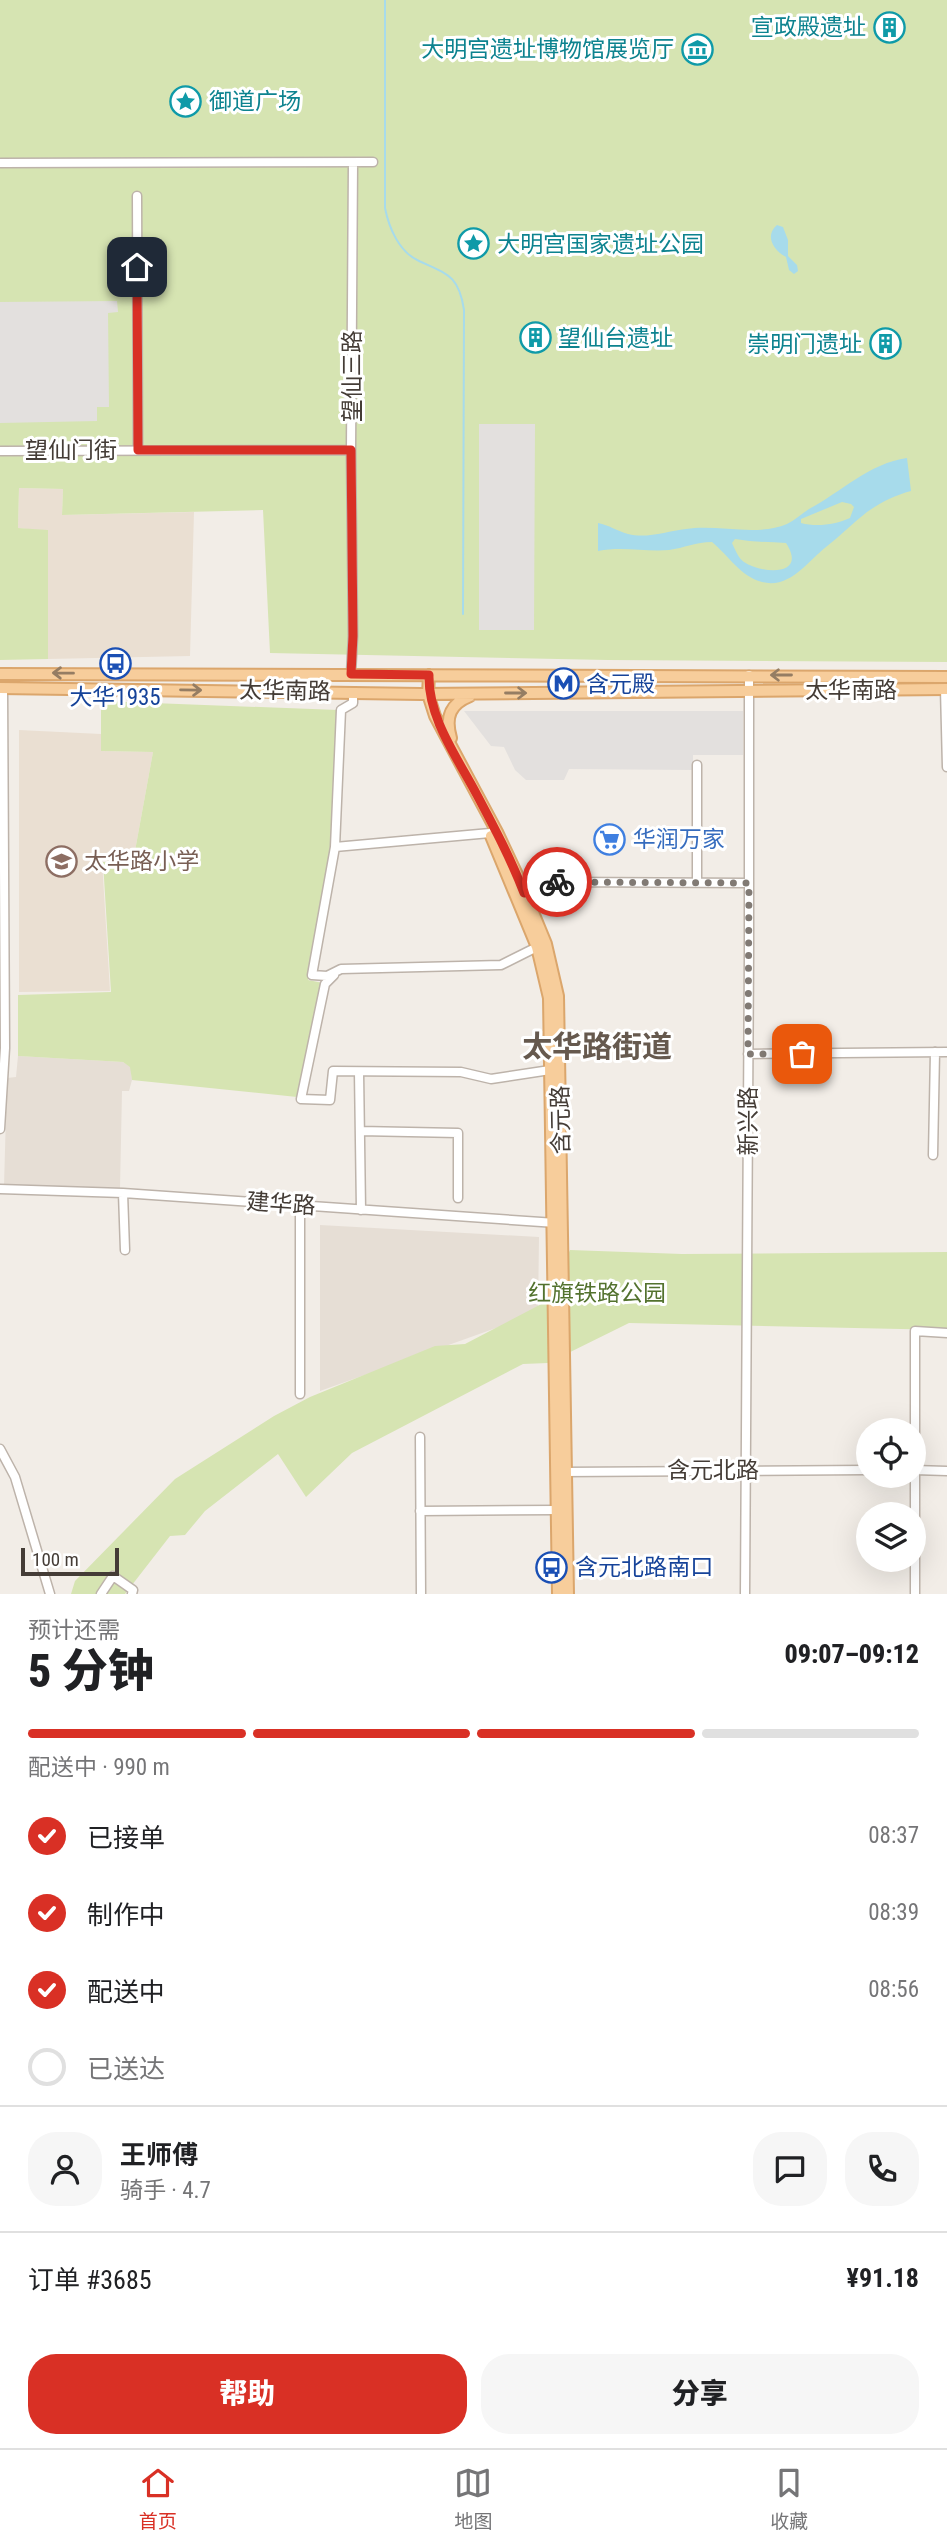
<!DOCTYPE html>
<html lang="zh">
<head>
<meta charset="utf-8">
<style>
	:root { --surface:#fff; --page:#f6f6f6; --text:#202124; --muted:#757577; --line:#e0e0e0; --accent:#d93025 }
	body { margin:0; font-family:"Roboto Condensed","Noto Sans SC",sans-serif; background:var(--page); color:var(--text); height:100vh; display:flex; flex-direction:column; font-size:26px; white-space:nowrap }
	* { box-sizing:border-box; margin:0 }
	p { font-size:23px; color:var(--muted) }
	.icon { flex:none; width:38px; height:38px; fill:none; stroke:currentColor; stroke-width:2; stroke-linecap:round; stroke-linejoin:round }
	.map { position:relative; height:1594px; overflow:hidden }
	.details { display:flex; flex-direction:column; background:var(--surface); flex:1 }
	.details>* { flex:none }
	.controls { position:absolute; left:856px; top:1418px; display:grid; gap:14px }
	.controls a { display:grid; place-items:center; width:70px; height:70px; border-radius:50%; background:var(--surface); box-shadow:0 7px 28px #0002; font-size:35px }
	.scale { position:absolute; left:21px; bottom:18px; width:98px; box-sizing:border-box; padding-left:7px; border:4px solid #443c36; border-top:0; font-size:19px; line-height:24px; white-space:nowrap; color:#443c36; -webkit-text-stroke:5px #fff; paint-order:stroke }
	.pin { position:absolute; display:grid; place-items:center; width:60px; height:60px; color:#fff; margin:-30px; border-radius:14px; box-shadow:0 4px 10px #0006 }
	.courier { position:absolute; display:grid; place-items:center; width:70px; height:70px; margin:-35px; border:5px solid #d93025; border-radius:50%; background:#fff; color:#222; box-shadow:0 2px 9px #0007 }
	.headline em { font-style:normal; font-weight:800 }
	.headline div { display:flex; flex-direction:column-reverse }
	.headline { display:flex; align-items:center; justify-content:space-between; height:119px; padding:0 28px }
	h1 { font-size:46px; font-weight:800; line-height:52px }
	.bar { display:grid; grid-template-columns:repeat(4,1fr); gap:10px 7px; align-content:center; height:84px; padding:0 28px }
	.bar i { height:9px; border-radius:5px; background:var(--line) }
	.bar .active { background:var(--accent) }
	.bar p { grid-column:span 4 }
	.line { display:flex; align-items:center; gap:18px; padding:0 28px; border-top:2px solid var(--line) }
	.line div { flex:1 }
	.round { display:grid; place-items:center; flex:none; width:74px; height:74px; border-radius:28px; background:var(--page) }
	ol { padding:0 28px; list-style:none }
	li { display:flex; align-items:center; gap:21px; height:77px }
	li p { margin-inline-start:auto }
	li .icon { padding:7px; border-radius:50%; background:var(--accent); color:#fff; stroke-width:4 }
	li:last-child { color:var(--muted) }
	li i { width:38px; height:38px; border:4px solid var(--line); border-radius:50% }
	.cta { display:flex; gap:14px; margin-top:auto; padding:14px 28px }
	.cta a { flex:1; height:80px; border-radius:28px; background:var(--accent); color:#fff; font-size:28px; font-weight:800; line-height:80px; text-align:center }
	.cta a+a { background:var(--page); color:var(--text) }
	.tabs { display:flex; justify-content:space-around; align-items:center; height:98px; border-top:2px solid var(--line); background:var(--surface); font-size:19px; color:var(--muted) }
	.tabs a { display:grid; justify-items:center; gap:4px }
	.tabs .active { color:var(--accent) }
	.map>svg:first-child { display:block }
	.residential { fill:#e6ded5 }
	.education { fill:#eadfd2 }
	.green { fill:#d6e4b2 }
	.parking { fill:#e3e0de }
	.water { fill:#a7dbeb; fill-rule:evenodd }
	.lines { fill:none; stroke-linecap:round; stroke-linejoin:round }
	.stream { stroke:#a7dbeb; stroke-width:2 }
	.minor-casing { stroke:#bdb3aa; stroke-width:11 }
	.major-casing { stroke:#dba66c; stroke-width:14 }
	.minor { stroke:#fff; stroke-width:8 }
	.major { stroke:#f7cd9b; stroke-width:10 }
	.oneway { stroke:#957d63 }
	.done { stroke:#817a74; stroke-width:7; stroke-dasharray:0 12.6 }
	.route { stroke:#d93025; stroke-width:9 }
	.labels { text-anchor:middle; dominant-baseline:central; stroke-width:6; stroke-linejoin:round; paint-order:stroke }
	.culture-label { font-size:23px; fill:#0d838f; stroke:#fff; text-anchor:end }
	.street-label { font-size:23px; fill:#443c36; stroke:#fff }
	.transit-label { font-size:23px; fill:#164399; stroke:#fff; text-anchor:start }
	.shop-label { font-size:23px; fill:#366cbe; stroke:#fff; text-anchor:start }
	.education-label { font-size:23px; fill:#785e54; stroke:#fff; text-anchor:start }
	.park-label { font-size:23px; fill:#53722e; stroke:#fff }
	.district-label { font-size:30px; font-weight:bold; fill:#66594e; stroke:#fff }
</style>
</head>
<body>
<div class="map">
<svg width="947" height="1594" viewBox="0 0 947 1594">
	<rect width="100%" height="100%" fill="#f2ede7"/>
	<path class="residential" d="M18 1056 123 1062 131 1067 132 1080 129 1091H122L120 1188 4 1186 7 1078 16 1077Z
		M320 1225 539 1237 538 1313 320 1391Z"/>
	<path class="education" d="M19 488 63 489 62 515 194 512 190 656 48 659V531L18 528Z
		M19 730 101 734V751L153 752 133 862 102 861 110 991 19 992Z"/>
	<path class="green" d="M0 0H947V662L608 660 270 653 263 510 62 515 63 489 19 488 18 528 48 530V659L0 660Z
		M101 701 338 710 331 844 308 980 323 983 302 1089 297 1097 132 1080 130 1067 123 1062 18 1056V995L111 992 103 862H133L153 752 101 751Z
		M570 1250 682 1254 947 1252V1330L629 1323 548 1363 523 1364 352 1453 306 1497 278 1454 205 1511 185 1535 170 1536 125 1594H71L75 1581 175 1479 274 1416 310 1397 435 1346 465 1344 549 1300Z"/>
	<path class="parking" d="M117 301 118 312 108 313 109 407H97V421L0 423V302Z
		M479 424H535L534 630H479Z
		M464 711H743V755H693V770L569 769 564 780H526L515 770 504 747 491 746Z"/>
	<path class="water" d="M777 225 783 227 788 240V256L797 265 798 271 794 274 789 270 786 257C774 251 764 236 777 225Z
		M907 458 911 491C895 495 880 503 867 512 853 523 840 536 826 547 807 562 790 589 762 582 740 576 729 556 712 542 696 542 684 548 669 550 645 552 622 546 598 551V523C609 525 617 531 628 534 647 539 667 531 686 529 718 524 756 537 787 524 795 520 801 514 809 509 841 492 870 463 907 458ZM842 502 851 504 854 507 850 518C835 525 816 527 801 523V519ZM735 539C752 542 769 542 786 543 808 577 762 574 744 562 738 558 735 549 732 543Z"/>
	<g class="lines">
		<path class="stream" d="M385 0V208C389 228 399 252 419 261 447 274 459 275 464 310L463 614"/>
		<defs>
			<path id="minor" d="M0 163 373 162
				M137 196 138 450
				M0 451 351 450
				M351 674 353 636 351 450 353 163
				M945 689 947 767
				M353 693V703L341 710 335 847 312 975 327 976 341 969 501 965 537 947
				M335 847 490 833
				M697 882V765
				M524 893 549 883 566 882 749 883
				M334 975 325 984 301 1099 330 1100 333 1071 461 1072 491 1079 550 1070
				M748 1054 947 1052
				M359 1072 361 1210
				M0 1129 5 1048 3 688
				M360 1131 458 1133V1198
				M933 1155 935 1052
				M0 1189 123 1193 556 1223
				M123 1193 125 1250
				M300 1394V1205
				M420 1437 421 1594
				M0 1449 15 1477 50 1594
				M914 1470 947 1471
				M561 1472 868 1470
				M420 1511 558 1510
				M101 1594 113 1576 133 1590 132 1594
				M745 1594 749 954V675
				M915 1594V1331L947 1333"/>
			<path id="major" d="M0 674 947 677
				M429 675 428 694 435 716 497 832 520 881 546 944 558 996 568 1594
				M0 688 421 694 947 689
				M451 738C445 717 450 704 470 696
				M491 836 537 947 549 998 558 1594"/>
		</defs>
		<use href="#minor" class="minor-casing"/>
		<use href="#major" class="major-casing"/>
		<use href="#minor" class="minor"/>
		<use href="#major" class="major"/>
	</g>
	<defs><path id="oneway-shaft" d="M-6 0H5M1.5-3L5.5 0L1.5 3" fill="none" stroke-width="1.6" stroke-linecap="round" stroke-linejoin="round" transform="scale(1.75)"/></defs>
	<g class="oneway">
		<use href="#oneway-shaft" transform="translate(63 673) rotate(-179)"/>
		<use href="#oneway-shaft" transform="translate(781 675) rotate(-180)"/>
		<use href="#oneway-shaft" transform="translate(191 690) rotate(1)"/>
		<use href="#oneway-shaft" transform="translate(516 693)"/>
	</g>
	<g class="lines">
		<path class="done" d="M557 882 749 883 748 1054H802"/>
		<path class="route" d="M137 267 138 450H351L353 636 351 674 429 675C428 718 457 757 477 795 494 827 511 859 524 893L548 883 557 882"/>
	</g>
	<defs>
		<symbol id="building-ring" viewBox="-11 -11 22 22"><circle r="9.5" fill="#fff" stroke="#0f9aa8" stroke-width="1.5"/><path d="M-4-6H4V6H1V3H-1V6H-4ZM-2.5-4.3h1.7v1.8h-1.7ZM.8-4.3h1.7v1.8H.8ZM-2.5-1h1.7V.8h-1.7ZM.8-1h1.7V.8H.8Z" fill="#0f9aa8"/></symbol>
		<symbol id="museum-ring" viewBox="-11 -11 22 22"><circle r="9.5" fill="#fff" stroke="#0f9aa8" stroke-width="1.5"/><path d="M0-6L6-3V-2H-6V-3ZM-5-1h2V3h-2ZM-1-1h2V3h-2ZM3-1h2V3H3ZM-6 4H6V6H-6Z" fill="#0f9aa8"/></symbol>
		<symbol id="sight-ring" viewBox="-11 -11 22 22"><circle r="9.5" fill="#fff" stroke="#0f9aa8" stroke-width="1.5"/><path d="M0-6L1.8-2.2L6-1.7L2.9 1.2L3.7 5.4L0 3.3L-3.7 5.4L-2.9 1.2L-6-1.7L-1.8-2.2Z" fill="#0f9aa8"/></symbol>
		<symbol id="bus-ring" viewBox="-11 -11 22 22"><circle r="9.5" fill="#fff" stroke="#1a4fb4" stroke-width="1.5"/><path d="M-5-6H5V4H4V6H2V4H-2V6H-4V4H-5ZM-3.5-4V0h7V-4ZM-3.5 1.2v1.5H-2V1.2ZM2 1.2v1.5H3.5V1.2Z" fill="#1a4fb4"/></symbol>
		<symbol id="metro-ring" viewBox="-11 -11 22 22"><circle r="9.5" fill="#fff" stroke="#1a4fb4" stroke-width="1.5"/><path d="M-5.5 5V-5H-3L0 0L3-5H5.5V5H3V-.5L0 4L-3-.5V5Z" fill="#1a4fb4"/></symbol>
		<symbol id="supermarket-ring" viewBox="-11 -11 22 22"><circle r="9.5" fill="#fff" stroke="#3f7fe0" stroke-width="1.5"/><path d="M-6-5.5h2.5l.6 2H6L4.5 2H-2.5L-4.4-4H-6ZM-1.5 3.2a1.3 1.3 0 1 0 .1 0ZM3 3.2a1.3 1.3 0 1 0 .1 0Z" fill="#3f7fe0"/></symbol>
		<symbol id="school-ring" viewBox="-11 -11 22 22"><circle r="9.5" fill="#fff" stroke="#8d6e63" stroke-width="1.5"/><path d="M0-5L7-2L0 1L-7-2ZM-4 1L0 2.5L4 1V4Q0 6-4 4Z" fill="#8d6e63"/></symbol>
	</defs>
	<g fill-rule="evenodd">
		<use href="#building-ring" x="872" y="10" width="35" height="35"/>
		<use href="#museum-ring" x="680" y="32" width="35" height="35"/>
		<use href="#sight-ring" x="168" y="84" width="35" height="35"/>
		<use href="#sight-ring" x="456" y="226" width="35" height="35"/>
		<use href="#building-ring" x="518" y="320" width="35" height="35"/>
		<use href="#building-ring" x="868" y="326" width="35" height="35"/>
		<use href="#bus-ring" x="98" y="646" width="35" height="35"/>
		<use href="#metro-ring" x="546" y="666" width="35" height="35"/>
		<use href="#supermarket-ring" x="592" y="822" width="35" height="35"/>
		<use href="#school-ring" x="44" y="844" width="35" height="35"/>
		<use href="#bus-ring" x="534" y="1550" width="35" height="35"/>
	</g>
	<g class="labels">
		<g class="culture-label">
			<text x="866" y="27">宣政殿遗址</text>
			<text x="674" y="49">大明宫遗址博物馆展览厅</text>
			<text x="209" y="101" text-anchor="start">御道广场</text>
			<text x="497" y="244" text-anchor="start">大明宫国家遗址公园</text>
			<text x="558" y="338" text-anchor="start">望仙台遗址</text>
			<text x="862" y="344">崇明门遗址</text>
		</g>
		<g class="street-label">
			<text transform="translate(352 376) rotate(-90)">望仙三路</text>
			<text x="71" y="450">望仙门街</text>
			<text x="851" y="690">太华南路</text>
			<text transform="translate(285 691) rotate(1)">太华南路</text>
			<text transform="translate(561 1120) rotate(-91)">含元路</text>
			<text transform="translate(748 1121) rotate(-90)">新兴路</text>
			<text transform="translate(281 1204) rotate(4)">建华路</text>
			<text x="713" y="1470">含元北路</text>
		</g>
		<g class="transit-label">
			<text x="586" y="684">含元殿</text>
			<text x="115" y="697" text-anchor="middle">大华1935</text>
			<text x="575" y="1567">含元北路南口</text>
		</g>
		<g class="shop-label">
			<text x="633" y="839">华润万家</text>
		</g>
		<g class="education-label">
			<text x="84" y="861">太华路小学</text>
		</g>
		<g class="park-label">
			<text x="597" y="1293">红旗铁路公园</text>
		</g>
		<g class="district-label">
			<text x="597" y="1046">太华路街道</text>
		</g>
	</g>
</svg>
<div class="controls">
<a><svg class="icon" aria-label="locate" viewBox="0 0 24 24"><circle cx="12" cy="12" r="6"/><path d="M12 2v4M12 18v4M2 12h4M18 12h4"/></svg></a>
<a><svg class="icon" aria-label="layers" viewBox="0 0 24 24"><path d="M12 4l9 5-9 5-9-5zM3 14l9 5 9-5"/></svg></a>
</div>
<div class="scale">100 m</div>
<div class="pin" style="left:802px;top:1054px;background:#ea580c"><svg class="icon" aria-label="bag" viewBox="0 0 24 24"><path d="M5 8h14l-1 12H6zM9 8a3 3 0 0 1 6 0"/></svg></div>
<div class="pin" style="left:137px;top:267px;background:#1f2937"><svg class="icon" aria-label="home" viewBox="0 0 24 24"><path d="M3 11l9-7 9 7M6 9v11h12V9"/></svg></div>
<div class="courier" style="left:557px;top:882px"><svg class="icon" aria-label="bike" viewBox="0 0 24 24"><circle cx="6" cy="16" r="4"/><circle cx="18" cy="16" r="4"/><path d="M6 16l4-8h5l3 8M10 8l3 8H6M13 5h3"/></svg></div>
</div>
<section class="details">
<div class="headline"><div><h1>5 分钟</h1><p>预计还需</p></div><em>09:07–09:12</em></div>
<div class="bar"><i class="active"></i><i class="active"></i><i class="active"></i><i></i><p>配送中 · 990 m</p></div>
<ol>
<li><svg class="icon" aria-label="check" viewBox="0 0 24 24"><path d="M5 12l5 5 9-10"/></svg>已接单<p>08:37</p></li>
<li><svg class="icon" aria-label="check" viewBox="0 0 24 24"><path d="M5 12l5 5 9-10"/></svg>制作中<p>08:39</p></li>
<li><svg class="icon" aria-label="check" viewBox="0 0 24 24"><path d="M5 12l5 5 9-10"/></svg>配送中<p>08:56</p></li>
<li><i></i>已送达</li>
</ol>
<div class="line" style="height:126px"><a class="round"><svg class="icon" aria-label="person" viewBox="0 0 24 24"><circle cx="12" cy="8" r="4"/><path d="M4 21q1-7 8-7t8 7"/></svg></a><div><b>王师傅</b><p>骑手 · 4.7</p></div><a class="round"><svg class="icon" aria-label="chat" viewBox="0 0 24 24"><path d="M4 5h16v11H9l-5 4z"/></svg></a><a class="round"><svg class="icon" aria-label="phone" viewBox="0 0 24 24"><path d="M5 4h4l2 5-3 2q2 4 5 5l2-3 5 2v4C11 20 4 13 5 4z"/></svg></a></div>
<div class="line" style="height:91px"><div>订单 #3685</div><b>¥91.18</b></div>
<div class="cta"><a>帮助</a><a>分享</a></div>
</section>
<nav class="tabs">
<a class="active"><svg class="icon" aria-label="home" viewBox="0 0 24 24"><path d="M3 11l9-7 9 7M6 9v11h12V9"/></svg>首页</a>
<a><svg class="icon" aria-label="map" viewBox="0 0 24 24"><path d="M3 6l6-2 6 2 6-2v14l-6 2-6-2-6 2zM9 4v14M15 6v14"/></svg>地图</a>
<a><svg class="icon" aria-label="saved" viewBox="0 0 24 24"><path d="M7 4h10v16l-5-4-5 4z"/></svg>收藏</a>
</nav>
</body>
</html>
